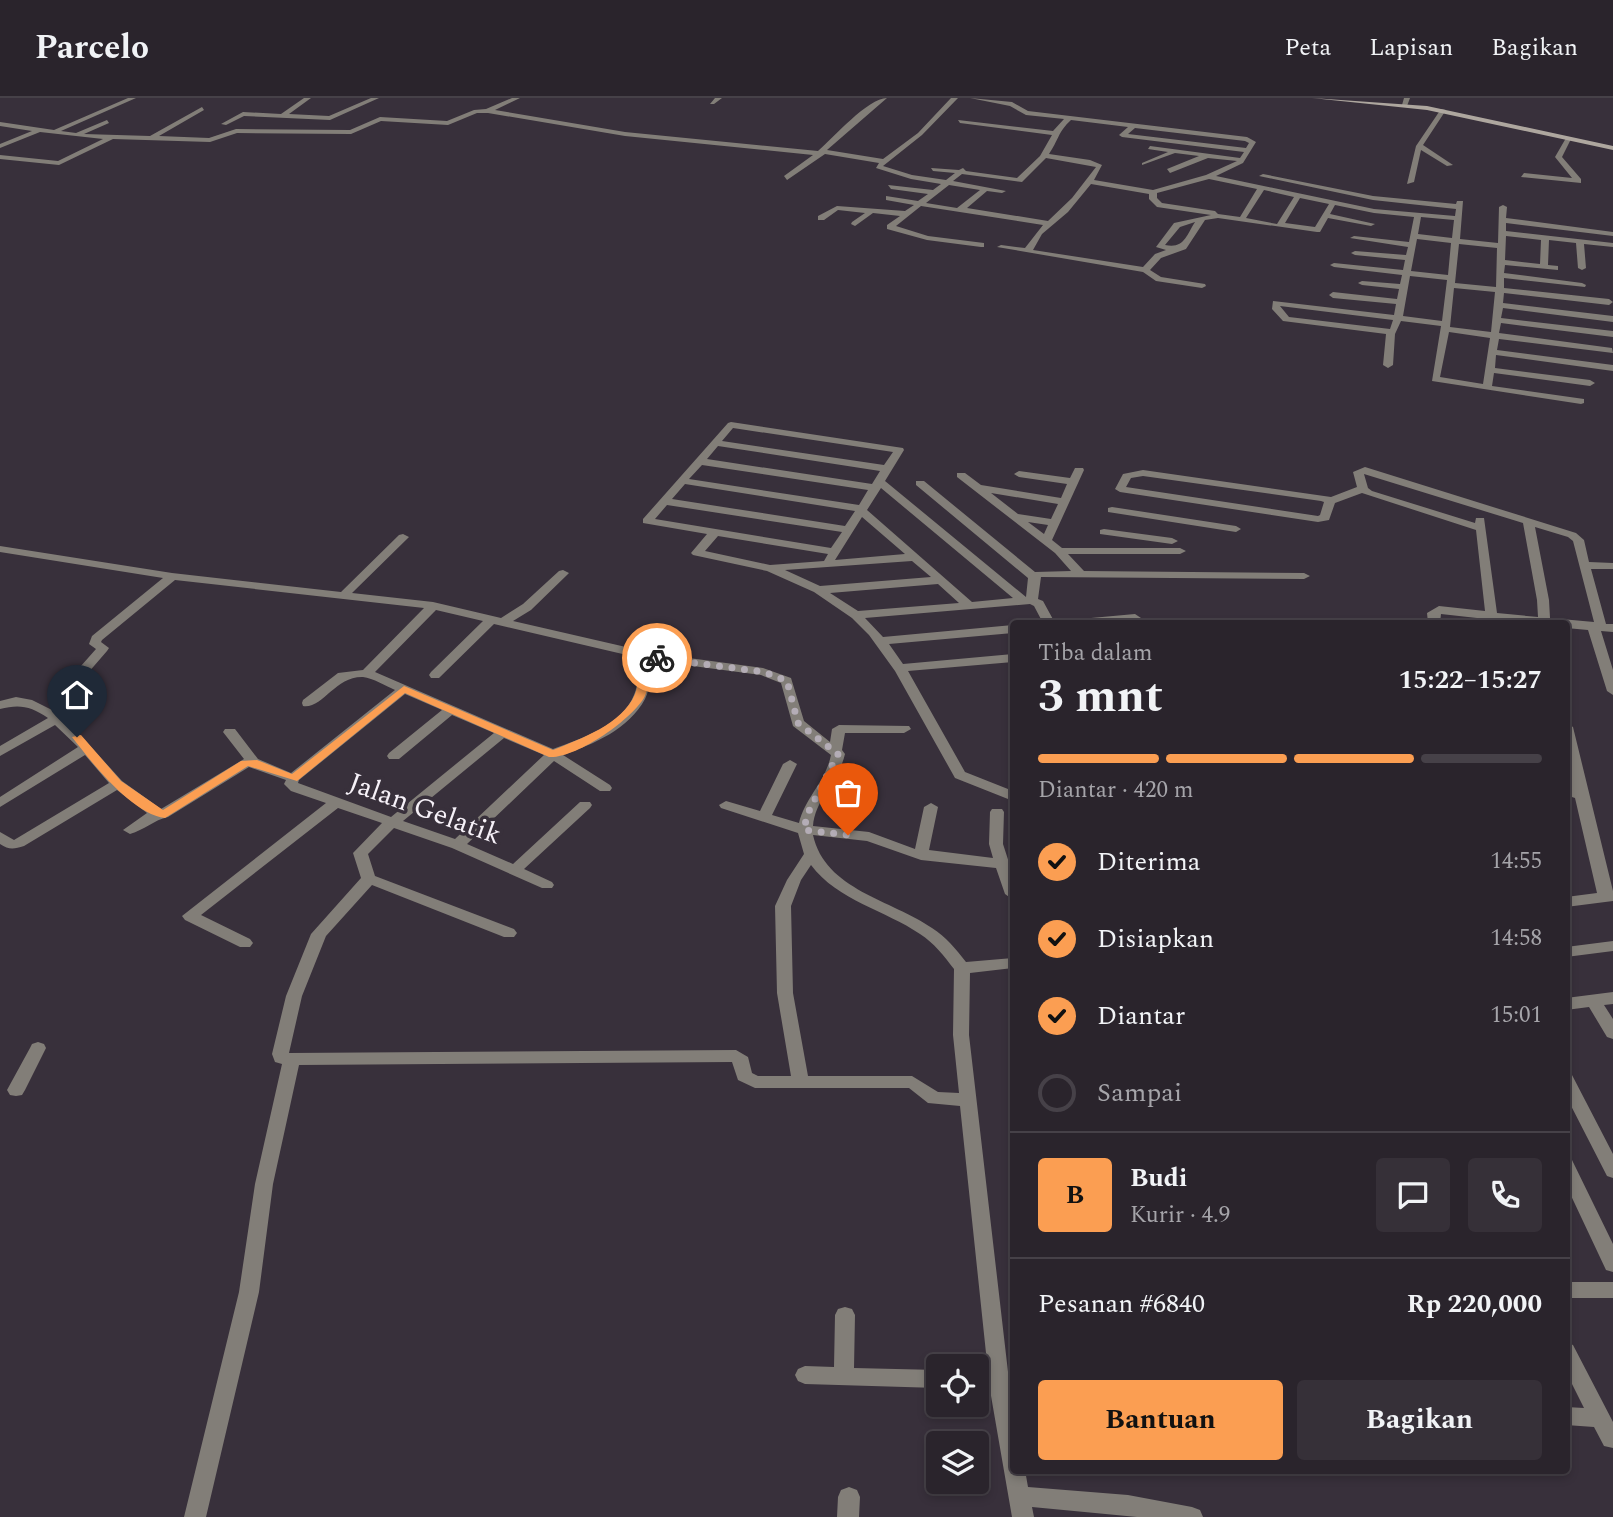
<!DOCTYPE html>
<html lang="id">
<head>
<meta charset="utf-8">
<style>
	:root { --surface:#2a242c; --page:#363038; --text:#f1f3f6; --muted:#a5a4a9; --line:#464148; --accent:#fb9e52 }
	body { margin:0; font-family:Spectral,serif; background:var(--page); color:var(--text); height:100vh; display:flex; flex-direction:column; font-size:26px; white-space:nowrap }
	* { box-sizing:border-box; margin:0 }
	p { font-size:23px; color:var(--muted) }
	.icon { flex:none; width:38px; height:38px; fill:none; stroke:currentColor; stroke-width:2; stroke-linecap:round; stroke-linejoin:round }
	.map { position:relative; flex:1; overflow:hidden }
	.panel { position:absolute; left:1010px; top:522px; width:560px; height:854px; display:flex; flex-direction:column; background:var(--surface); border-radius:7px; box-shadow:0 4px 10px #0003,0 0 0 2px var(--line) }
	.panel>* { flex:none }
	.fabs { position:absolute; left:926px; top:1256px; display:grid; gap:14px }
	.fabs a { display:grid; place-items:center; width:63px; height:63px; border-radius:7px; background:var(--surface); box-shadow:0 4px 10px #0003,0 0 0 2px var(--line); font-size:35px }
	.pin { position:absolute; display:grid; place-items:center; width:60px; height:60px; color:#fff; margin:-72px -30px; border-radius:50% 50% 50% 0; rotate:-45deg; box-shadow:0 0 7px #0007 }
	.pin .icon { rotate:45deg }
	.courier { position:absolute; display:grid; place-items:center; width:70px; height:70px; margin:-35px; border:5px solid #fb9e52; border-radius:50%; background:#fff; color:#222; box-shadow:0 2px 9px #0007 }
	.overview em { font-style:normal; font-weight:700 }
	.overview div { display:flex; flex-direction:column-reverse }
	.overview { display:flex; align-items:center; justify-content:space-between; height:119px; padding:0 28px }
	h1 { font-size:46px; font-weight:700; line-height:52px }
	.bar { display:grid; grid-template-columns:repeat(4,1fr); gap:10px 7px; align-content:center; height:84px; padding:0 28px }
	.bar i { height:9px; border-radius:5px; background:var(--line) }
	.bar .on { background:var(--accent) }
	.bar p { grid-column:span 4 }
	.line { display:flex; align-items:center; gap:18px; padding:0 28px; border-top:2px solid var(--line) }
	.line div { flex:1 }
	.round { display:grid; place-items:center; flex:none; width:74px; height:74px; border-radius:7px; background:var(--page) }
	ol { padding:0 28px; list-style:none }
	li { display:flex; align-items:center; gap:21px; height:77px }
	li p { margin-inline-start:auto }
	li .icon { padding:7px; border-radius:50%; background:var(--accent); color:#111; stroke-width:4 }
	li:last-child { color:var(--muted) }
	li i { width:38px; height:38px; border:4px solid var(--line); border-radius:50% }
	.button { display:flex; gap:14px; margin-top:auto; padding:14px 28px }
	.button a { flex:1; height:80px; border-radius:7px; background:var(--accent); color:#111; font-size:28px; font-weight:700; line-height:80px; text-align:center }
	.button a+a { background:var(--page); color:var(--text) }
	header { display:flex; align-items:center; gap:42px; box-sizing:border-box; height:98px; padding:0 35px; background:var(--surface); border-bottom:2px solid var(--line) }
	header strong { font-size:33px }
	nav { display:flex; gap:38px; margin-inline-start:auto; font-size:24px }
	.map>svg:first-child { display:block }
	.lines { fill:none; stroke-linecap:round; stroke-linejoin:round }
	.street { fill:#827e78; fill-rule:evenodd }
	.secondary { fill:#aea79f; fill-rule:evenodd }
	.route { fill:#fb9e52 }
	.done { stroke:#b4adb6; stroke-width:7; stroke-dasharray:0 12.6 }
	.labels { text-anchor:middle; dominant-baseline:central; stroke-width:7; stroke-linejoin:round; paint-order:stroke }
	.street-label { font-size:28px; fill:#f6f1f8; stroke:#38303b }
</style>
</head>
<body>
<header>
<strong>Parcelo</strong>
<nav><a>Peta</a><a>Lapisan</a><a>Bagikan</a></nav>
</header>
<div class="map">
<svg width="1613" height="1419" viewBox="0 0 1613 1419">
	<rect width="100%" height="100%" fill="#38303b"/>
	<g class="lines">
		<path class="street" d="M128 0H136L61 33 76 35 107 22 109 25 84 36 150 38 202 9 204 12 159 38 209 40 236 31 350 32 380 19 447 23 474 12 486 11 512 0H520L495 12 625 34 818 53C833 40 868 0 887 0L827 52 883 61 918 35 951 0H958L922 37 883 68 912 77 946 82 955 75 933 73 931 70 959 72 963 70 966 73 1017 80 1040 58 1052 37 960 25 958 22 1053 33 1064 21 1026 17 1010 8 970 0 1012 4 1028 13 1247 39 1256 44 1243 65 1216 78 1374 111 1455 118 1456 111 1373 102 1259 78 1263 76 1373 98 1456 106 1457 103H1463L1460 141 1498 145 1499 109 1503 107 1507 109 1506 120 1613 134V138L1506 125V133L1613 145V149L1584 146 1586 170 1582 172 1578 170 1576 145 1549 142 1548 167 1558 168V172L1505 167 1504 175 1582 185 1586 187 1585 189 1504 180V190L1609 201 1613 204 1609 207 1504 195 1503 205 1613 218V224L1503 210 1501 220 1613 233V239L1501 225 1499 235 1612 250 1613 255 1499 241 1497 252 1613 267V273L1496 257 1495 270 1590 282 1595 285 1590 288 1494 275 1492 288 1584 301V305L1581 306 1432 283 1441 228 1401 223 1395 236 1393 267 1388 270 1383 267 1386 236 1283 223 1272 211 1273 203 1394 217 1396 206 1333 200 1329 197 1333 194 1397 201 1399 191 1362 187 1358 185 1362 183 1400 186 1402 177 1334 169 1330 167 1334 165 1403 172 1405 162 1355 157 1351 155 1355 153 1406 157 1408 149 1350 140 1354 138 1409 144 1414 119 1374 115 1335 107 1330 116 1375 126 1371 128 1328 120 1320 134H1317L1218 120 1205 122 1186 151 1161 160 1150 172 1161 179 1205 186 1206 188 1202 190 1156 183 1143 174 997 149 1001 147 1025 150 1043 127 921 108 896 128 928 138 984 145V149H981L927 142 887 131V127L900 118 873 115 855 128 851 126 852 124 865 115 838 112 824 122H818V118L837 108 905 113 914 107 886 102V98L918 103 928 96 891 91 888 87 933 92 941 86 911 81 876 70 879 65 825 56 787 82 784 78 813 57 625 38 488 15H477L448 27 381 23 351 36 237 35 210 44 113 41 59 67 0 61V57L58 63 103 41 40 34 0 50V46L32 33 0 28V24L54 32ZM1071 22 1128 29 1119 37 1122 39 1244 54 1240 60 1150 48 1148 51 1168 54 1142 65V67L1175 55 1199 58 1167 71 1170 75 1208 60 1237 63 1206 77 1153 92 1094 82 1102 67 1090 62 1049 56C1058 43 1058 34 1071 22ZM1135 30 1245 43 1249 45 1246 50 1128 36ZM1046 60 1096 69 1072 100 1048 123 967 110 987 93 1002 95 1006 93 953 83 962 76 1022 84ZM1209 81 1257 91 1240 119 1218 116 1215 113 1162 105 1157 100V95ZM1091 86 1149 96V101L1157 109 1211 117 1174 125 1156 149 1166 152 1155 156 1143 169 1033 152 1042 136 1068 114ZM949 87 980 92 957 110 926 105ZM1264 92 1294 99 1277 126 1246 120ZM1300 100 1329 106 1315 129 1285 125ZM1421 119 1454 122 1452 140 1418 136ZM1195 124C1186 138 1184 151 1165 147L1180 129ZM1506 138 1541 142 1540 166 1505 162ZM1417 141 1451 145 1448 177 1411 173ZM1459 146 1497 150 1496 189 1455 185ZM1410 178 1447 182 1442 223 1403 218ZM1454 190 1495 194 1491 234 1450 229ZM1280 208 1393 222 1390 231 1289 219ZM1449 234 1490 240 1483 286 1440 279Z
			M304 0H311L289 16 329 18 371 0H379L330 22 244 18 226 27 221 26 243 14 281 16Z
			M715 0H722L714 6H710Z
			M1404 0H1410L1407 8 1402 7Z
			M1441 11 1446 12 1423 47 1453 67 1447 68 1421 52 1414 84 1407 86 1416 48Z
			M1566 40 1571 41 1562 59 1581 81V85L1521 79 1524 75 1572 80 1555 59Z
			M731 324 903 350 904 352 885 383 1026 499 1028 480 916 387V383H924L1035 474 1071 473 1055 455 957 379V375H965L981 387 1061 400 1067 386 1019 379 1014 376 1019 373 1070 380 1075 370H1083L1084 372 1052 442 1062 450H1180L1186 453 1180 456H1068L1084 473 1304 475 1310 478 1304 481 1041 479 1038 501 1043 503 1055 525H1043L1034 508 1030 506 865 520 883 539 1013 527V535L889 546 903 566 1013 556V564L908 573 965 674 1013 693V702L1008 701 955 680 895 573 869 537 852 520 814 494 767 473 693 457 691 455 707 436 643 425V421L728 325ZM733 330 893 354 884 367 722 343ZM718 348 880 373 872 386 707 361ZM702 367 868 392 859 407 689 381ZM685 386 855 413 845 428 672 401ZM881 390 1013 500 972 504 867 412ZM991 395 1058 406 1051 421 1018 416ZM667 407 842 434 831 450 655 421ZM862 419 905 456 835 462ZM1028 424 1048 427 1044 436ZM718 438 828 456 824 463 770 467 705 453ZM912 463 931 479 820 488 785 472ZM938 486 959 505 858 513 830 495Z
			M1365 369 1576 435 1584 442 1589 464 1613 465V471H1591L1606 526H1613V534L1601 533 1613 572V597L1607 593 1588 532 1566 530V525H1526L1498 522V525H1486V521L1441 516 1440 525H1428L1427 515 1439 508 1485 513 1476 432 1362 395 1335 405 1329 422 1318 424 1120 394 1115 391 1123 376 1143 372 1331 399 1357 389 1353 374ZM1364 376 1523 425 1537 502 1538 519 1497 515 1484 420H1476L1475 425 1372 393 1368 390ZM1143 378 1321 403 1324 404 1320 417 1318 418 1126 389 1131 380ZM1535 429 1568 439 1573 443 1594 524 1550 520 1549 502Z
			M1112 409 1236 428 1241 431 1236 434 1108 414V410Z
			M1104 431 1172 440 1178 443 1172 446 1100 436V432Z
			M403 436 409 439 407 441 352 495 433 504 501 520 523 506 559 473 563 472 569 475 567 477 531 512 513 523 652 555 763 570 791 580 804 623 830 644 832 631 839 627 909 628 911 631 904 635H845L842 652 845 656C839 683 815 701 813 728L869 734 915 751 924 709 931 705 938 709 929 752 993 760 989 746 990 714 992 711H1002L1004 714 1003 746 1013 777 1012 801 1005 796 996 770 921 762 867 743 813 737C825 792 892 802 932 830 946 839 956 851 966 864L1013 860V870L970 875 969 937 1013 1317V1372H1025L1028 1389 1128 1397 1192 1409 1200 1412 1203 1419H1137L1032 1409 1034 1419H1012L990 1292 976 1291V1273L988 1274 960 1008 928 1005 909 990H755L738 982 732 964 299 967 273 1086 259 1194 206 1419H184L239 1194 255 1086 282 966 275 964 272 956 286 898 311 836 361 780 353 755 382 725 338 710 201 817 250 841 253 845 250 849H240L185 822 182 818 326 705 291 693 284 686 286 682 249 669 168 719C154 722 144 732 130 736L123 732 147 715 117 692 24 748C14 751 9 752 0 746V734L14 742 109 685 85 657 0 709V699L78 649 55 627 0 658V648L48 620C31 608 19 606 0 611V603L16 599 32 602 62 617 122 683 161 711 244 661 223 634 225 631H235L258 661 291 675 395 592C386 588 373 580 363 579 335 578 323 611 303 608L302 605 303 602 338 575 363 572 424 510 175 482 102 542 101 544 109 550 107 553 68 598 63 599 57 595 96 551 89 546 92 538 163 480 0 454V448L172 475 341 494 399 437ZM436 512 483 523 431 574 429 577 431 580H439L494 526 644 561C637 573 639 585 634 597 622 627 581 641 553 651L375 574ZM655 563 761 577 781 585 793 628 831 657C826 683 805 700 799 725L772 717 797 666 790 662 783 666 760 713 726 703 719 707 721 710 798 735 804 756 787 782 775 808 777 895 791 978H758L752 975 748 959 736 952 289 955 302 898 326 838 372 787 504 839H514L517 835 514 831 375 778 368 756 394 730 452 750 542 790H552L554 787 552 784 524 771 590 710 592 707 590 704H580L513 766 467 746 554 663 600 693H610L612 690 610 687 563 657C594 646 629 631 645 601 651 589 649 575 655 563ZM405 596 442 612 389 655 387 658 389 661H399L452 617 494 635 391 719 298 685 299 682ZM504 640 544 657 455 741 403 723ZM811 767C838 803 885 812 920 836 934 845 944 858 954 871L953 937 959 995 938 994 912 978H808L793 895 791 808 801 782Z
			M1135 516 1141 520 1139 523 1074 525 1080 521Z
			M1566 625 1573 629 1613 793V803L1566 809V799L1597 795 1575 700 1566 697V688L1572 690 1566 661Z
			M1613 843V853L1566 859V849Z
			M1613 894V906L1604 907 1613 921V941L1607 939 1589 909 1566 912V900Z
			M38 944 44 946 46 950 25 992 22 997 16 998 10 997 7 992 30 950 32 946Z
			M1566 975 1572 977 1613 1056V1080L1607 1078 1566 998Z
			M1566 1060 1572 1062 1613 1146V1174L1606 1172 1566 1087Z
			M1566 1184H1613V1200H1566Z
			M845 1209 852 1211 855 1217 854 1270 938 1272V1290L805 1286 798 1283 795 1277 798 1271 805 1268 834 1269 835 1217 838 1211Z
			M1566 1244 1573 1247 1613 1324V1350L1604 1348 1594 1329 1566 1327V1309L1584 1310 1566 1274Z
			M849 1389 857 1392 860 1399 859 1419H837L838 1399 841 1392Z"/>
		<path class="secondary" d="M1312 0 1427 8 1613 48V52L1427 12Z"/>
	</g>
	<path class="route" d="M657 557 662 560 652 566C648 576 649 589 645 598 633 621 576 661 549 659L405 595 297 683 248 668 165 720C132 716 92 665 72 639L81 637 121 683 163 712 241 663 257 662 292 676 404 588 553 652C580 641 623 626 635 596 639 586 638 574 642 564Z"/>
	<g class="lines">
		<path class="done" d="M657 560 764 574 787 583 798 625 838 656 807 717 804 732 848 737"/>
	</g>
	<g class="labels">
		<g class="street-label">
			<text transform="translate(425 711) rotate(20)">Jalan Gelatik</text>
		</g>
	</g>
</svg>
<div class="fabs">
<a><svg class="icon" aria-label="locate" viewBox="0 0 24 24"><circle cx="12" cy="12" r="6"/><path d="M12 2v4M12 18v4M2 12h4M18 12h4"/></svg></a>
<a><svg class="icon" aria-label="layers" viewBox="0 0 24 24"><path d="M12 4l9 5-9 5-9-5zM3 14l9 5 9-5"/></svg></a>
</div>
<div class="pin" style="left:848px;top:737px;background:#ea580c"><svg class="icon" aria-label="bag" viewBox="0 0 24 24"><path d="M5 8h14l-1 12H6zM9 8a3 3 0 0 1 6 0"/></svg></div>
<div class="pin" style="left:77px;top:639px;background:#1f2937"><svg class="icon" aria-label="home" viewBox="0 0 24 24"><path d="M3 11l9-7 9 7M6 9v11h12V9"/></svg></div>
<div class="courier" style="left:657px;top:560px"><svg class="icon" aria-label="bike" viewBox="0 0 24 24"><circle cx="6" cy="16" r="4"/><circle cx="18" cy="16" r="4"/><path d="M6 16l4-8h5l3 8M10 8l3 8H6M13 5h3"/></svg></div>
<section class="panel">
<div class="overview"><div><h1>3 mnt</h1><p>Tiba dalam</p></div><em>15:22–15:27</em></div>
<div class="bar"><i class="on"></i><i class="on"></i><i class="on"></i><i></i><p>Diantar · 420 m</p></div>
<ol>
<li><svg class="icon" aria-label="check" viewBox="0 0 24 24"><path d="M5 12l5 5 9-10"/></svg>Diterima<p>14:55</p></li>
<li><svg class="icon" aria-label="check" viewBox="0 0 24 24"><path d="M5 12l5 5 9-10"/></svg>Disiapkan<p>14:58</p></li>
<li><svg class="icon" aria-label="check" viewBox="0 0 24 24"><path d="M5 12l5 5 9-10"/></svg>Diantar<p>15:01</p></li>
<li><i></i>Sampai</li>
</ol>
<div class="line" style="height:126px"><b class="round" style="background:var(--accent);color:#111">B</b><div><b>Budi</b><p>Kurir · 4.9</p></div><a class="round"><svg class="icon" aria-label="chat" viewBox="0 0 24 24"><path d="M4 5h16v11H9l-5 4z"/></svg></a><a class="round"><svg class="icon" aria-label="phone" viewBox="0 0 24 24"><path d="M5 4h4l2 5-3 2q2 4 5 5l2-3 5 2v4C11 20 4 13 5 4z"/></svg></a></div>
<div class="line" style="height:91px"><div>Pesanan #6840</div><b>Rp 220,000</b></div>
<div class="button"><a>Bantuan</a><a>Bagikan</a></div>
</section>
</div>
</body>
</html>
